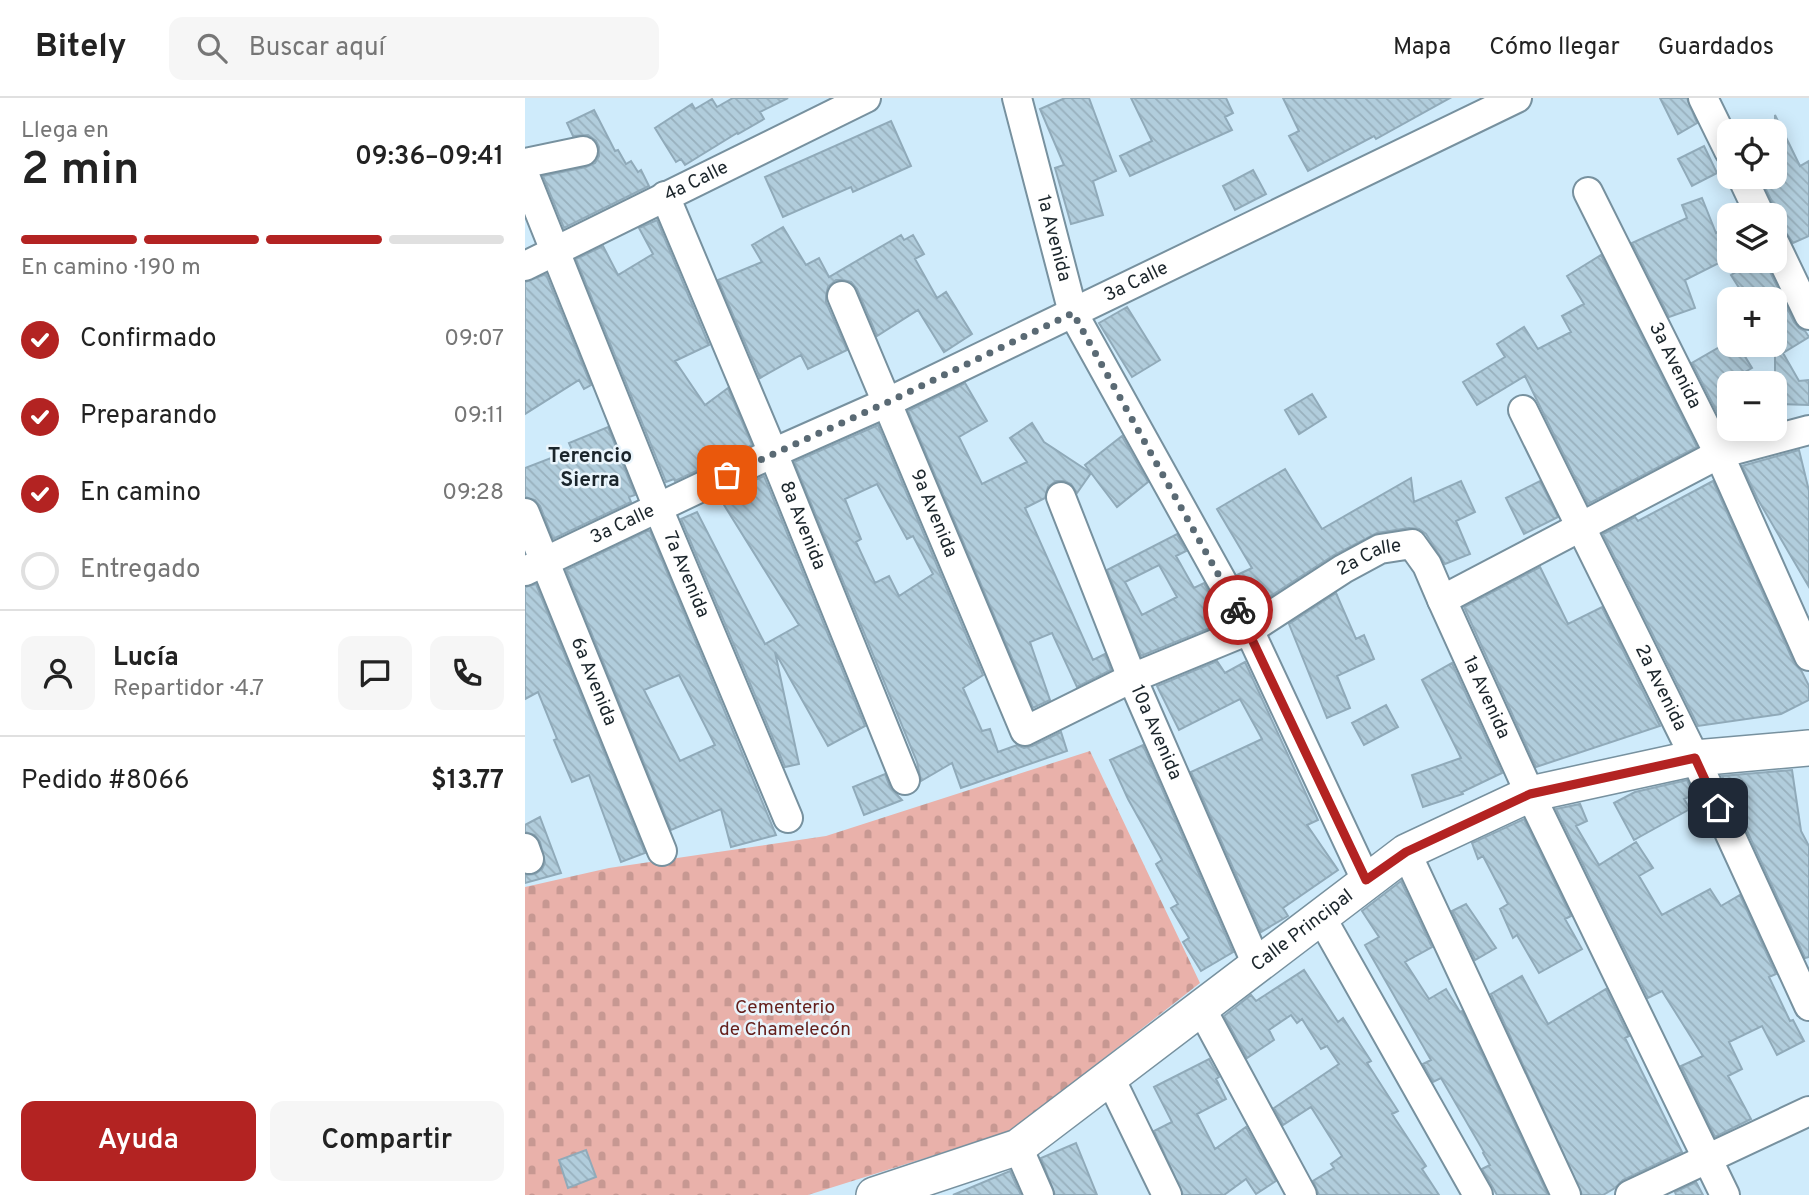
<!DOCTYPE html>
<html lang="es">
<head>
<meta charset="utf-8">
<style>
	:root { --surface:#fff; --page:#f6f6f6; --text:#222; --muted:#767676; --line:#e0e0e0; --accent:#b32322 }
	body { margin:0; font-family:Overpass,sans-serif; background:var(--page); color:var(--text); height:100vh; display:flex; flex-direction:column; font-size:26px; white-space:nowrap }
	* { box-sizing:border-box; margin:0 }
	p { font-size:23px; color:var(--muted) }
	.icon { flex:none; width:38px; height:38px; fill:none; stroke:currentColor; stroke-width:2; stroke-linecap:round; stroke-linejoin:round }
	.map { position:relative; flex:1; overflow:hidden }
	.details { display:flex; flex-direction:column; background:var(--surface); width:525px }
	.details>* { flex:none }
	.fabs { position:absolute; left:1192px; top:21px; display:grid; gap:14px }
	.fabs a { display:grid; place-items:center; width:70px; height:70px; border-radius:14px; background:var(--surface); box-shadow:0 4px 18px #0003; font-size:35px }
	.pin { position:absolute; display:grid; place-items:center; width:60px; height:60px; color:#fff; margin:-30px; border-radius:14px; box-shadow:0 4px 10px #0006 }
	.courier { position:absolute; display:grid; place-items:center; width:70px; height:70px; margin:-35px; border:5px solid #b32322; border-radius:50%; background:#fff; color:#222; box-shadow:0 2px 9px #0007 }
	.overview em { font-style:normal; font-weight:600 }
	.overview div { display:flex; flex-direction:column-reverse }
	.overview { display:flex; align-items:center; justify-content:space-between; height:119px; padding:0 21px }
	h1 { font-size:46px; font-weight:600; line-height:52px }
	.bar { display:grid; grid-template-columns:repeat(4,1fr); gap:10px 7px; align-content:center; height:84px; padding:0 21px }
	.bar i { height:9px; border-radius:5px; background:var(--line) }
	.bar .active { background:var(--accent) }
	.bar p { grid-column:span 4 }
	.line { display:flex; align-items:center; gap:18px; padding:0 21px; border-top:2px solid var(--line) }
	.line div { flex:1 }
	.round { display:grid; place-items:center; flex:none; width:74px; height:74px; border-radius:14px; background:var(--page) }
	ol { padding:0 21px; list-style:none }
	li { display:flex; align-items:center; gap:21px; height:77px }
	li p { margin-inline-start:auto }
	li .icon { padding:7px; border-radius:50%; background:var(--accent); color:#fff; stroke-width:4 }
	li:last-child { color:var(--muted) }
	li i { width:38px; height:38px; border:4px solid var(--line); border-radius:50% }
	.action { display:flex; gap:14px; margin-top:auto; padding:14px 21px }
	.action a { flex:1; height:80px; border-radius:14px; background:var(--accent); color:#fff; font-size:28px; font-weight:600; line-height:80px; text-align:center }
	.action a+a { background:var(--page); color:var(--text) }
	header { display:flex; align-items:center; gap:42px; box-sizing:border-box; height:98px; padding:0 35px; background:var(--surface); border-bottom:2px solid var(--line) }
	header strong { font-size:33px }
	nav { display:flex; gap:38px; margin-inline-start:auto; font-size:24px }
	.search { width:490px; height:63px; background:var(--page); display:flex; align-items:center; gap:18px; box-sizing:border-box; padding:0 24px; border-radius:14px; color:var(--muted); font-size:26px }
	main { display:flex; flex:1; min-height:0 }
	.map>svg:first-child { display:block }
	.cemetery { fill:url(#cemetery-stones) }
	.building { fill:url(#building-back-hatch); stroke:#90aab9; stroke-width:2; fill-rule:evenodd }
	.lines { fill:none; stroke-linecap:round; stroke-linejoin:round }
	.minor-casing { stroke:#77919f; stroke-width:32 }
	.tertiary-casing { stroke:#77919f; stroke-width:38 }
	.minor { stroke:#fff; stroke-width:28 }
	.tertiary { stroke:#fff; stroke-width:35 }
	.done { stroke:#5a6a74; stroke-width:7; stroke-dasharray:0 12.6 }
	.route { stroke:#b32322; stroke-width:9 }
	.labels { text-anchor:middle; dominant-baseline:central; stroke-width:5; stroke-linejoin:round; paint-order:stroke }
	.street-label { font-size:19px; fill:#1b252b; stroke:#eaf5fc }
	.park-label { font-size:19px; fill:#641f1b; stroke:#eaf5fc }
	.neighbourhood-label { font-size:21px; font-weight:bold; fill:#1b252b; stroke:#eaf5fc }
</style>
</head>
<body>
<header>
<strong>Bitely</strong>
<div class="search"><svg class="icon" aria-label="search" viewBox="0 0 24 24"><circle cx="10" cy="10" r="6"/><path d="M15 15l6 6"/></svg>Buscar aquí</div>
<nav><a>Mapa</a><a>Cómo llegar</a><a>Guardados</a></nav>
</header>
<main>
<section class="details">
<div class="overview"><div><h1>2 min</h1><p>Llega en</p></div><em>09:36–09:41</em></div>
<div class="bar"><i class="active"></i><i class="active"></i><i class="active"></i><i></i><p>En camino · 190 m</p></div>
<ol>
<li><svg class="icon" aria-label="check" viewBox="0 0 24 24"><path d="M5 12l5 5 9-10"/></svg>Confirmado<p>09:07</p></li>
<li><svg class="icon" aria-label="check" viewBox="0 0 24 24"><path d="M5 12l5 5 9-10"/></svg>Preparando<p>09:11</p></li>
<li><svg class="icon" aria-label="check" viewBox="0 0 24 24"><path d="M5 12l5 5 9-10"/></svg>En camino<p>09:28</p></li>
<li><i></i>Entregado</li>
</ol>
<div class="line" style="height:126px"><a class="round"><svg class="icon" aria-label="person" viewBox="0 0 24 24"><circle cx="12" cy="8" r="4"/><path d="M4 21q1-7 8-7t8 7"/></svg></a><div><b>Lucía</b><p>Repartidor · 4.7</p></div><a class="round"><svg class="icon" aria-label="chat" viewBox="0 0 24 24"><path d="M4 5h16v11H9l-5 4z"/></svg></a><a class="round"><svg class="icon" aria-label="phone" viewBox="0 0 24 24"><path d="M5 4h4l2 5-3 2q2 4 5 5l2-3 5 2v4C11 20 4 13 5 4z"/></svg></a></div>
<div class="line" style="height:91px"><div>Pedido #8066</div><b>$13.77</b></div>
<div class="action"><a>Ayuda</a><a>Compartir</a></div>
</section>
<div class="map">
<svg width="1284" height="1097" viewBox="0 0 1284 1097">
	<defs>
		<pattern id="cemetery-stones" width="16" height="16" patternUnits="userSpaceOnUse" patternTransform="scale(1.75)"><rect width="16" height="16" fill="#e9b1aa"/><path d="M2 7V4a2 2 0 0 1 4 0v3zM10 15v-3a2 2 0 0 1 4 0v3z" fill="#c79892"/></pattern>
		<pattern id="building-back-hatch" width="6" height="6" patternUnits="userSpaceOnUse" patternTransform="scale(1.75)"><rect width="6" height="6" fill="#b1cddc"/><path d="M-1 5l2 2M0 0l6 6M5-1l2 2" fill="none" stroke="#98b0bd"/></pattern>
	</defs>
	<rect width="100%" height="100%" fill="#cfebfb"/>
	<path class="cemetery" d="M565 653 675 885 486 1033 283 1097H0V789L84 770 301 738Z"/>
	<path class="building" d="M208 0H263L235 14 239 21 213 36 212 35 160 67 156 61 151 64 130 30 167 6 170 11 187 1 192 9Z
		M540 0H564L591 73 568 83 578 117 546 126 530 70 539 67 515 11Z
		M606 0H701L708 15 700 19 707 32 605 78 595 58 627 43Z
		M758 0H925L851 41 849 38 783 73 764 38 774 33Z
		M1135 0H1162L1172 25 1153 36Z
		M69 12 90 53 93 52 101 66 106 63 113 74 116 72 124 88 39 130 18 78 61 69 70 65 74 58V49L71 43 63 37 48 38 42 25Z
		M1250 17 1275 68 1284 63V138L1268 145 1260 133 1253 130 1250 123V110L1235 79H1250Z
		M366 23 386 68 328 94 326 89 258 119 240 79Z
		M1179 48 1192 75 1167 88 1153 61Z
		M728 72 741 96 710 112 698 88Z
		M1177 100 1191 135 1204 127V160L1160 182 1170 210 1144 219 1107 145 1162 120 1157 107Z
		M132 122 184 247 150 263 180 307 203 290 227 347 150 383 149 381 141 384 51 161 78 148 93 177 128 156 114 130Z
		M258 129 281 167 294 160 304 179 376 137 379 142 388 137 399 156 390 161 412 200 421 194 447 236 419 254 393 212 352 238 332 191 326 184 318 182H311L303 189 301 197V204L322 252 283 271 276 257 235 280 193 182 237 164 227 147Z
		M1076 157 1172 349 1063 406 1000 278 952 307 938 284 980 259 972 246 999 229 1013 251 1046 234 1037 218 1059 206 1042 178Z
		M1229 163H1240L1269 224 1274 230 1280 233 1284 239 1258 255 1274 283 1284 282V307L1250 306V201H1221L1206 177Z
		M21 176 66 287 59 291 54 282 0 316V184Z
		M602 209 635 262 607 279 574 225Z
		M1198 247H1213L1227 270 1204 283V332L1202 334 1167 265Z
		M440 285 462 323 434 339 457 386 502 364 485 340 507 325 519 344 566 375 552 395 546 386 539 383H531L523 389 520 400 500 410 568 562 580 556 586 572 552 589 527 535 505 544 525 602 508 610 383 313Z
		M787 296 801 319 774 336 760 312Z
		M353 327 458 577 438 590 457 633 465 631 473 654 492 647 499 650 507 648 536 634 542 653 436 690 427 665 396 683 392 664 269 364ZM352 386 382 441 388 438 408 476 374 498 364 478 350 485 331 444 336 441 320 401Z
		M83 329 110 397 104 399 106 404 28 441 15 408 10 402 0 399V370L47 352 44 345Z
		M597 338 623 384 592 409 560 367Z
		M1274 352 1284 393V489L1232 400 1217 368Z
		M760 371 797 431 886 380 889 404 936 383 950 414 931 423 945 456 920 466 901 436 894 431 884 430 852 435 809 457 730 508 712 477 727 470 692 411Z
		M239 378 340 628 303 648 250 554 274 666 260 669 156 421 172 414 240 546 274 527 194 399Z
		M1015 383 1033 419 999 436 981 400Z
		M1188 383 1269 565 1276 572 1284 588V602L1256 616 1173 628 1078 436 1110 419 1113 423Z
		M122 433H125L251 737 206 749 196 711 146 732 41 472ZM154 577 190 647 155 663 119 592Z
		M652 436 661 453 651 458 669 490 679 485 700 524 616 558 582 472ZM634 467 652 499 617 517 600 484Z
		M1015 469 1043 526 1077 509 1135 628 1011 669 939 509Z
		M11 486 120 755 96 764 64 677 47 684 29 642 32 641 13 594 0 601V489Z
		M811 495 831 541 839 537 849 561 812 578 825 610 802 620 764 526Z
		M692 563 700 575 720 564 793 722 782 727 813 772 758 810 763 818 736 834 666 674 737 641 715 601 654 632 632 588Z
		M927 565 977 675 937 694 938 696 898 709 887 677 936 660 897 582Z
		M861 607 873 629 839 647 827 625Z
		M618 647 708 854 676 873 658 844 664 840 646 810 653 806 631 766 637 762 603 701 585 662Z
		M1267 672 1276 733 1284 748V859L1280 860 1197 678Z
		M360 676 365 689 377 702 339 717 328 689Z
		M1162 682 1169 697 1159 701 1165 711 1109 742 1089 705 1110 694Z
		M1055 706 1062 723 1051 728 1074 767 1111 744 1128 770 1114 778 1137 817 1185 791 1196 808 1215 797 1251 876 1244 879 1265 923 1268 922 1279 943 1252 957 1237 928 1204 944 1217 971 1203 978 1226 1021 1190 1039 1156 968 1178 958 1137 893 1123 900 1031 711Z
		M15 719 36 775 0 785V777L10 776 17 771 20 765 15 744 10 737 0 734V727Z
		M999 721 1046 818 1040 821 1057 851 1014 875 992 837 988 840 975 811 983 806 958 758 953 761 947 745Z
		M876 783 907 849 880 864 904 901 921 891 935 914 937 913 1023 1097H972L957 1071 965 1067 958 1055 959 1054 916 980 908 984 898 966 906 962 840 847 854 839 837 813Z
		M941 806 971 850 950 862 927 813Z
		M779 872 813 924 818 920 846 963 842 965 873 1013 867 1016 901 1068 897 1071 914 1097H794L788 1083 809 1070 806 1066 817 1058 786 1009 758 1027 749 1010 814 966 802 948 796 951 777 921 772 925 766 917 744 932 749 942 722 960 699 918 726 897 731 903Z
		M997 878 1023 926 1081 891 1104 938 1100 940 1157 1054 1098 1082 1090 1090 1078 1097H1057L966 896Z
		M684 961 694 979 691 981 701 1001 672 1016 690 1051 721 1029 751 1083 731 1096 721 1081 699 1097H658L629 1033 647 1024 629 989Z
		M551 1045 572 1097H530L516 1060Z
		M61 1052 71 1079 43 1090 34 1062Z
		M485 1073 496 1097H428Z
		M1171 1084 1178 1097H1151L1150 1094Z"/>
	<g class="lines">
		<defs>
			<g id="minor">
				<path id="s1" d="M492 0 548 215 724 532 841 782"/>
				<path d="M1178 0 1204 53"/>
				<path d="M0 65 58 53"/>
				<path id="s2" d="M0 78 133 410 263 720"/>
				<path d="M1217 79 1235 117"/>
				<path id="s3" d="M1063 94 1194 356 1284 558"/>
				<path id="s4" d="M140 98 248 355 380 682"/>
				<path d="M1250 146 1284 217"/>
				<path id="s5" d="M0 168 341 0"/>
				<path id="s6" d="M317 198 500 633 607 580 724 532 818 471 855 451 887 446 902 467 917 502 1194 356 1284 332"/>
				<path id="s7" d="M998 312 1170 660 1284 908"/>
				<path id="s8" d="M536 399 607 580 732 867"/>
				<path id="s9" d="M0 415 137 753"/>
				<path id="s10" d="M0 473 248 355 363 304 992 0"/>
				<path id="s11" d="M917 502 1005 696 1200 1097"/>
				<path d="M0 750 4 761"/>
				<path d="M881 754 1041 1097"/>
				<path d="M796 819 953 1097"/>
				<path d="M676 910 777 1097"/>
				<path d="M585 980 642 1097"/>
				<path d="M493 1049 514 1097"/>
				<path d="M1105 1097 1284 1013"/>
			</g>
			<g id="tertiary">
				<path id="s12" d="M349 1097 493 1049 881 754 1005 696 1170 660 1284 650"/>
			</g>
		</defs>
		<use href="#minor" class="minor-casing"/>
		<use href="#tertiary" class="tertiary-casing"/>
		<use href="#minor" class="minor"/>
		<use href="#tertiary" class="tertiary"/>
	</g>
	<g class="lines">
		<path class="done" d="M202 377 363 304 548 215 713 512"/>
		<path class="route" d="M713 512 841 782 881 754 1005 696 1170 660 1193 710"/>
	</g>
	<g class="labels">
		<g class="street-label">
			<text stroke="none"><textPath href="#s5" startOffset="191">4a Calle</textPath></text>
			<text stroke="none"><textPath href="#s1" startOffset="145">1a Avenida</textPath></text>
			<text stroke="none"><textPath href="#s10" startOffset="676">3a Calle</textPath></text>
			<text stroke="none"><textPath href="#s3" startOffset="194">3a Avenida</textPath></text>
			<text stroke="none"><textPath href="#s6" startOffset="236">9a Avenida</textPath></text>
			<text stroke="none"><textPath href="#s10" startOffset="108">3a Calle</textPath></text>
			<text stroke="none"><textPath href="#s4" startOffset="357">8a Avenida</textPath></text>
			<text stroke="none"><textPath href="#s6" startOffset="859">2a Calle</textPath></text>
			<text stroke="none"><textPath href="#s2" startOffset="430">7a Avenida</textPath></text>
			<text stroke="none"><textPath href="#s9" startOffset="182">6a Avenida</textPath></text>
			<text stroke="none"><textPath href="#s7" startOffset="310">2a Avenida</textPath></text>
			<text stroke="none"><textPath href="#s11" startOffset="107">1a Avenida</textPath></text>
			<text stroke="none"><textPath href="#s8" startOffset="254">10a Avenida</textPath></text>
			<text stroke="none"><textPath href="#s12" startOffset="509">Calle Principal</textPath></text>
		</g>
		<g class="park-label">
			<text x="260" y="910">Cementerio<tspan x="260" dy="22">de Chamelecón</tspan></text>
		</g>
		<g class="neighbourhood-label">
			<text x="65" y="358">Terencio<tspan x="65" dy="24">Sierra</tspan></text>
		</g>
	</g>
</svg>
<div class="fabs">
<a><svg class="icon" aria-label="locate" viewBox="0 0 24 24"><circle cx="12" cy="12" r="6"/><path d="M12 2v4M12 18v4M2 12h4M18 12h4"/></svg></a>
<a><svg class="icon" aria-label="layers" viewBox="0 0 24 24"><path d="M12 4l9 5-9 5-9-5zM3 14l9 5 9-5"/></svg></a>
<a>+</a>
<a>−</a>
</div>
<div class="pin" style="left:202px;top:377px;background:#ea580c"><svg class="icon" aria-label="bag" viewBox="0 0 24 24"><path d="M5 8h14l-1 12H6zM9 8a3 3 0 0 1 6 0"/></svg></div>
<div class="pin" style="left:1193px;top:710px;background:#1f2937"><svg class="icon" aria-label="home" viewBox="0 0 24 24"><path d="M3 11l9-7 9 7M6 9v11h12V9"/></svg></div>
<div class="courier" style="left:713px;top:512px"><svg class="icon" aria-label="bike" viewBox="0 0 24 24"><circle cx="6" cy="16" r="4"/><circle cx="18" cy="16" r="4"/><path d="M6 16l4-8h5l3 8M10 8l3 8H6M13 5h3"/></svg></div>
</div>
</main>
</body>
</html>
